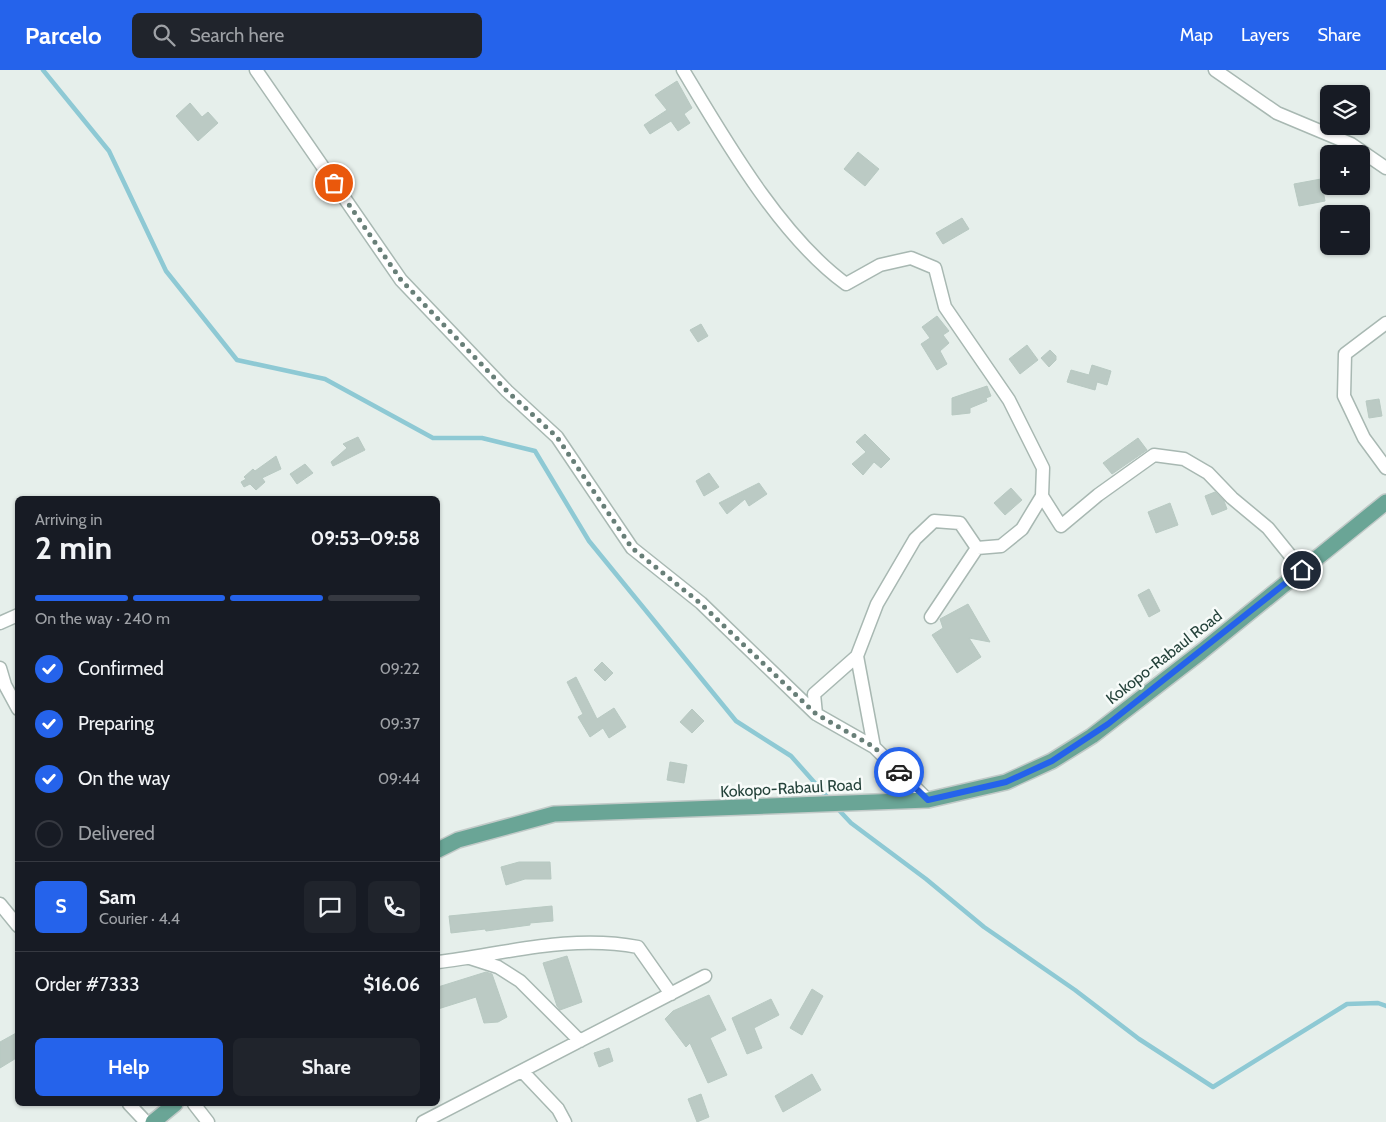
<!DOCTYPE html>
<html lang="en">
<head>
<meta charset="utf-8">
<style>
	:root { --surface:#171b24; --page:#20242c; --text:#f1f3f6; --muted:#9ea1a6; --line:#363941; --accent:#2563eb }
	body { margin:0; font-family:Cabin,sans-serif; background:var(--page); color:var(--text); height:100vh; display:flex; flex-direction:column; font-size:19px; white-space:nowrap }
	* { box-sizing:border-box; margin:0 }
	p { font-size:16px; color:var(--muted) }
	.icon { flex:none; width:28px; height:28px; fill:none; stroke:currentColor; stroke-width:2; stroke-linecap:round; stroke-linejoin:round }
	.map { position:relative; flex:1; overflow:hidden }
	.details { position:absolute; left:15px; top:426px; width:425px; height:610px; display:flex; flex-direction:column; background:var(--surface); border-radius:8px; box-shadow:0 1px 4px #0004 }
	.details>* { flex:none }
	.buttons { position:absolute; left:1320px; top:15px; display:grid; gap:10px }
	.buttons a { display:grid; place-items:center; width:50px; height:50px; border-radius:8px; background:var(--surface); box-shadow:0 1px 4px #0004; font-size:25px }
	.pin { position:absolute; display:grid; place-items:center; width:42px; height:42px; color:#fff; margin:-21px; border:2px solid #fff; border-radius:50%; box-shadow:0 1px 5px #0007 }
	.courier { position:absolute; display:grid; place-items:center; width:50px; height:50px; margin:-25px; border:4px solid #2563eb; border-radius:50%; background:#fff; color:#222; box-shadow:0 1px 6px #0007 }
	.headline em { font-style:normal; font-weight:800 }
	.headline div { display:flex; flex-direction:column-reverse }
	.headline { display:flex; align-items:center; justify-content:space-between; height:85px; padding:0 20px }
	h1 { font-size:32px; font-weight:800; line-height:38px }
	.bar { display:grid; grid-template-columns:repeat(4,1fr); gap:8px 5px; align-content:center; height:60px; padding:0 20px }
	.bar i { height:6px; border-radius:4px; background:var(--line) }
	.bar .on { background:var(--accent) }
	.bar p { grid-column:span 4 }
	.line { display:flex; align-items:center; gap:12px; padding:0 20px; border-top:1px solid var(--line) }
	.line div { flex:1 }
	.round { display:grid; place-items:center; flex:none; width:52px; height:52px; border-radius:8px; background:var(--page) }
	ol { padding:0 20px; list-style:none }
	li { display:flex; align-items:center; gap:15px; height:55px }
	li p { margin-inline-start:auto }
	li .icon { padding:5px; border-radius:50%; background:var(--accent); color:#fff; stroke-width:4 }
	li:last-child { color:var(--muted) }
	li i { width:28px; height:28px; border:2px solid var(--line); border-radius:50% }
	.action { display:flex; gap:10px; margin-top:auto; padding:10px 20px }
	.action a { flex:1; height:58px; border-radius:8px; background:var(--accent); color:#fff; font-size:20px; font-weight:800; line-height:58px; text-align:center }
	.action a+a { background:var(--page); color:var(--text) }
	header { display:flex; align-items:center; gap:30px; box-sizing:border-box; height:70px; padding:0 25px; background:var(--accent); color:#fff }
	header strong { font-size:24px }
	nav { display:flex; gap:28px; margin-inline-start:auto; font-size:18px }
	.search { width:350px; height:45px; background:var(--page); display:flex; align-items:center; gap:12px; box-sizing:border-box; padding:0 18px; border-radius:8px; color:var(--muted); font-size:19px }
	.map>svg:first-child { display:block }
	.lines { fill:none; stroke-linecap:round; stroke-linejoin:round }
	.stream { stroke:#8ec9d4; stroke-width:4.5 }
	.building { fill:#bbcac4; stroke:#b8c9c2 }
	.street-casing { stroke:#a8b8b2; stroke-width:15 }
	.primary-casing { stroke:#c2cac8; stroke-width:18 }
	.street { stroke:#fff; stroke-width:12 }
	.primary { stroke:#6aa596; stroke-width:15 }
	.done { stroke:#687f78; stroke-width:5; stroke-dasharray:0 9 }
	.route { stroke:#2563eb; stroke-width:6 }
	.labels { text-anchor:middle; dominant-baseline:central; stroke-width:5; stroke-linejoin:round; paint-order:stroke }
	.street-label { font-size:16px; fill:#24423a; stroke:#f7fbf9 }
</style>
</head>
<body>
<header>
<strong>Parcelo</strong>
<div class="search"><svg class="icon" aria-label="search" viewBox="0 0 24 24"><circle cx="10" cy="10" r="6"/><path d="M15 15l6 6"/></svg>Search here</div>
<nav><a>Map</a><a>Layers</a><a>Share</a></nav>
</header>
<div class="map">
<svg width="1386" height="1052" viewBox="0 0 1386 1052">
	<rect width="100%" height="100%" fill="#e6efeb"/>
	<g class="lines">
		<path class="stream" d="M43 0 109 81 166 201 237 290 325 309 433 368H482L535 381 589 471 736 651 791 686 830 730
			M836 737 851 753 926 809 984 857 1075 920 1139 969 1213 1017 1347 934 1378 933 1386 936"/>
	</g>
	<path class="building" d="M677 11 692 38 684 44 690 53 678 61 671 51 650 64 644 55 667 40 655 25Z
		M190 33 202 47 208 42 218 53 198 71 176 46Z
		M858 82 879 99 865 116 844 99Z
		M1321 109 1325 131 1299 136 1294 114Z
		M962 148 969 159 943 174 936 163Z
		M937 246 949 261 943 265 949 273 940 281 947 294 937 300 921 274 930 268 922 257Z
		M701 254 708 266 698 272 690 260Z
		M1027 275 1038 290 1020 304 1009 289Z
		M1050 280 1056 286V290L1049 297 1041 288Z
		M1092 295 1111 301 1107 315 1097 312 1095 320 1067 312 1071 300 1089 305Z
		M987 316 991 326 986 328 987 331 970 338V343L952 345V328Z
		M1379 329 1382 346 1369 348 1366 331Z
		M865 364 890 389 881 398 874 392 863 405 852 394 866 382 856 372Z
		M358 367 365 380 333 396 331 392 347 378 343 374Z
		M1138 368 1147 380 1112 404 1103 393Z
		M276 386 281 399 262 408 265 412 256 420 250 414 244 417 241 412 246 409 244 407 253 399 255 401Z
		M305 394 313 403 297 414 290 404Z
		M709 403 719 417 704 426 696 411Z
		M759 413 767 424 749 436 745 429 727 444 719 433Z
		M1011 418 1022 430 1005 445 994 433Z
		M1215 422 1224 431 1227 439 1212 445 1205 426Z
		M1170 433 1178 455 1156 463 1148 442Z
		M1149 519 1160 541 1149 547 1138 525Z
		M968 534 990 572 969 568 981 587 957 603 932 565 943 558 940 549Z
		M602 592 613 603 605 611 594 600Z
		M576 607 597 649 614 638 626 657 609 668 603 658 590 667 578 647 583 644 567 612Z
		M692 639 704 651 692 663 680 652Z
		M670 692 687 695 684 713 667 710Z
		M519 792H550L551 809H525L506 815 501 797Z
		M552 836 553 851 530 853V855L486 861 485 859 451 863 449 846Z
		M567 886 582 932 560 940 557 936 543 893Z
		M486 902 492 904 507 947 498 952 484 953 476 927 438 939V917Z
		M812 919 823 926 802 965 790 958Z
		M709 925 726 960 710 968 727 1005 708 1013 690 973 686 977 665 949 673 941Z
		M771 929 779 945 754 958 762 978 747 984 732 948Z
		M18 962V987L0 998V972Z
		M609 978 613 991 599 997 594 983Z
		M812 1004 821 1020 783 1042 775 1026Z
		M701 1024 709 1047 697 1052 688 1029Z"/>
	<g class="lines">
		<defs>
			<path id="street" d="M256 0 401 210 507 321 557 367 632 478 701 533 816 644
				M683 0C725 70 780 166 846 214L880 195 911 188 935 198 945 237 1009 330 1043 398 1042 426 1022 459 1001 476 977 478 960 453 934 451 915 469 877 534 857 586 814 624 816 644 874 677 928 730
				M1215 0 1277 43 1351 74 1386 98
				M1386 253 1345 284 1344 326 1364 368 1386 398
				M1042 426 1061 456 1098 425 1154 385 1184 389 1208 403 1232 428 1268 458 1302 500
				M931 547 977 478
				M0 553 18 545
				M857 586 874 677
				M0 598 5 615 18 639
				M0 834 18 856
				M470 888 498 897 520 911 580 971
				M438 892C504 884 570 864 638 877L671 924
				M522 1001 558 1039 565 1052
				M129 1034 146 1052
				M194 1034 208 1052
				M423 1052 705 906"/>
			<path id="primary" d="M438 780 458 770 554 744 928 730 1006 712 1052 691 1092 666 1201 582 1386 432
				M153 1052 175 1034"/>
		</defs>
		<use href="#street" class="street-casing"/>
		<use href="#primary" class="primary-casing"/>
		<use href="#street" class="street"/>
		<use href="#primary" class="primary"/>
	</g>
	<g class="lines">
		<path class="done" d="M334 113 401 210 507 321 557 367 632 478 700 533 816 644 874 677 899 702"/>
		<path class="route" d="M899 702 928 730 1006 712 1052 691 1108 654 1302 500"/>
	</g>
	<g class="labels">
		<g class="street-label">
			<text transform="translate(1164 587) rotate(-38)">Kokopo-Rabaul Road</text>
			<text transform="translate(791 718) rotate(-3)">Kokopo-Rabaul Road</text>
		</g>
	</g>
</svg>
<div class="buttons">
<a><svg class="icon" aria-label="layers" viewBox="0 0 24 24"><path d="M12 4l9 5-9 5-9-5zM3 14l9 5 9-5"/></svg></a>
<a>+</a>
<a>−</a>
</div>
<div class="pin" style="left:334px;top:113px;background:#ea580c"><svg class="icon" aria-label="bag" viewBox="0 0 24 24"><path d="M5 8h14l-1 12H6zM9 8a3 3 0 0 1 6 0"/></svg></div>
<div class="pin" style="left:1302px;top:500px;background:#1f2937"><svg class="icon" aria-label="home" viewBox="0 0 24 24"><path d="M3 11l9-7 9 7M6 9v11h12V9"/></svg></div>
<div class="courier" style="left:899px;top:702px"><svg class="icon" aria-label="car" viewBox="0 0 24 24"><path d="M5 17H2v-5l4-1 3-4h7l3 4 3 1v5h-3M9 17h6M6 11h13"/><circle cx="7" cy="17" r="2"/><circle cx="17" cy="17" r="2"/></svg></div>
<section class="details">
<div class="headline"><div><h1>2 min</h1><p>Arriving in</p></div><em>09:53–09:58</em></div>
<div class="bar"><i class="on"></i><i class="on"></i><i class="on"></i><i></i><p>On the way · 240 m</p></div>
<ol>
<li><svg class="icon" aria-label="check" viewBox="0 0 24 24"><path d="M5 12l5 5 9-10"/></svg>Confirmed<p>09:22</p></li>
<li><svg class="icon" aria-label="check" viewBox="0 0 24 24"><path d="M5 12l5 5 9-10"/></svg>Preparing<p>09:37</p></li>
<li><svg class="icon" aria-label="check" viewBox="0 0 24 24"><path d="M5 12l5 5 9-10"/></svg>On the way<p>09:44</p></li>
<li><i></i>Delivered</li>
</ol>
<div class="line" style="height:90px"><b class="round" style="background:var(--accent);color:#fff">S</b><div><b>Sam</b><p>Courier · 4.4</p></div><a class="round"><svg class="icon" aria-label="chat" viewBox="0 0 24 24"><path d="M4 5h16v11H9l-5 4z"/></svg></a><a class="round"><svg class="icon" aria-label="phone" viewBox="0 0 24 24"><path d="M5 4h4l2 5-3 2q2 4 5 5l2-3 5 2v4C11 20 4 13 5 4z"/></svg></a></div>
<div class="line" style="height:65px"><div>Order #7333</div><b>$16.06</b></div>
<div class="action"><a>Help</a><a>Share</a></div>
</section>
</div>
</body>
</html>
